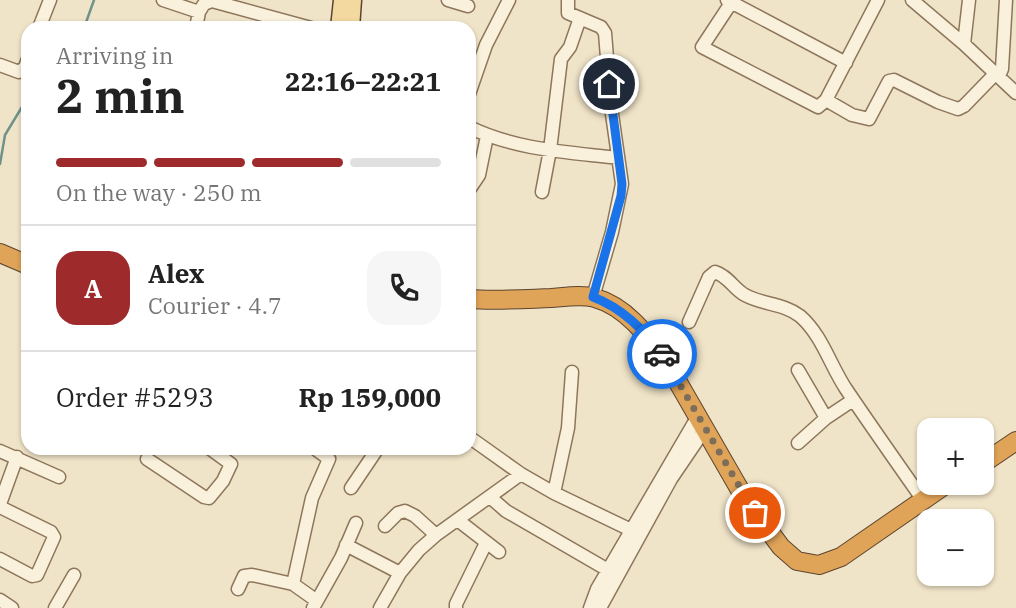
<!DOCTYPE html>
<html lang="en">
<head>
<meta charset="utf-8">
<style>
	:root { --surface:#fff; --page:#f6f6f6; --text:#222; --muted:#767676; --line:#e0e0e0; --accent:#9e2a2b }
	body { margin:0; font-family:"IBM Plex Serif",serif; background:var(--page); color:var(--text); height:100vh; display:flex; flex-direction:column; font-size:26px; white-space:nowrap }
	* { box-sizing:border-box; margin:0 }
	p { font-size:23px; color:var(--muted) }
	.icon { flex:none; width:38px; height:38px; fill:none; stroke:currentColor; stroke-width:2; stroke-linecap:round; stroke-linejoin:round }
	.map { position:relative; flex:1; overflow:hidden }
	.side { position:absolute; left:21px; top:21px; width:455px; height:434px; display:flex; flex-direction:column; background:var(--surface); border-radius:21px; box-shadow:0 2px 5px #0004 }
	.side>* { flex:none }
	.fabs { position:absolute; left:917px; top:418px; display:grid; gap:14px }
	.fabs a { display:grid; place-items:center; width:77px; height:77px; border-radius:14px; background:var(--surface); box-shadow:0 2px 5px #0004; font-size:35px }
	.pin { position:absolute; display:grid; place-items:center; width:60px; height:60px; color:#fff; margin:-30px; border:4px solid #fff; border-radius:50%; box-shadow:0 2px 7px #0007 }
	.courier { position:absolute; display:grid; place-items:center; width:70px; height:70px; margin:-35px; border:5px solid #1a73e8; border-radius:50%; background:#fff; color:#222; box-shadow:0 2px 9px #0007 }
	.summary em { font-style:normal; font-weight:800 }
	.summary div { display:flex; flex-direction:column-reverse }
	.summary { display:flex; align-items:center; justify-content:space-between; height:119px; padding:0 35px }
	h1 { font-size:46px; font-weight:800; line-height:52px }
	.bar { display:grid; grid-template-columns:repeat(4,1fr); gap:10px 7px; align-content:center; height:84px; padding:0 35px }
	.bar i { height:9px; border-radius:5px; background:var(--line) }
	.bar .selected { background:var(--accent) }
	.bar p { grid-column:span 4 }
	.line { display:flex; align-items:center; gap:18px; padding:0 35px; border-top:2px solid var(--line) }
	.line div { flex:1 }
	.round { display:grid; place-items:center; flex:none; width:74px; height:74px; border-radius:21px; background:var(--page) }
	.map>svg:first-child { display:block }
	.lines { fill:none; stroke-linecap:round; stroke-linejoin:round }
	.stream { stroke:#6f938a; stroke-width:2.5 }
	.minor-casing { stroke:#8d765c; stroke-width:15 }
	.major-casing { stroke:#5b4430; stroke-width:17 }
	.highway-casing { stroke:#5b4430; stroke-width:20 }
	.minor { stroke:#faf1dc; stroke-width:12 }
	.major { stroke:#f3d9a0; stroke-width:14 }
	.highway { stroke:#e0a458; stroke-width:18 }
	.done { stroke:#7c6e5b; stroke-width:7; stroke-dasharray:0 12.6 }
	.route { stroke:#1a73e8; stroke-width:9 }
</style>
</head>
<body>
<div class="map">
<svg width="1016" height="608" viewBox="0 0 1016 608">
	<rect width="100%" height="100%" fill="#f0e4c8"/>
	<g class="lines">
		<path class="stream" d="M84 28 94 0
			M0 164 5 135 28 97"/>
		<defs>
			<path id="minor" d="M163 0 199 12 196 28
				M448 0 468 6
				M568 0V13L601 27 605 33 611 107 622 184 612 232 593 297
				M727 0 846 63
				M912 0 964 44 1016 93
				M731 3 702 47 818 107 826 100 878 0
				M199 12 204 4 212 1 311 28
				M39 28 50 0
				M964 44 969 0
				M0 65 19 72 25 67 28 59
				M999 76 1002 69 1006 0
				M469 94 486 45 509 0
				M826 100 852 115 869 119 889 81 894 80 938 102 958 109 964 106 996 73
				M469 127C516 150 567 152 618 158
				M469 190 479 175 487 136
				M542 192 550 150 561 59 570 47 580 18
				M689 322 709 277 715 272C728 276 734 289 745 295 763 305 783 303 800 316 822 335 830 365 846 389 871 426 897 463 923 500
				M798 370 826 418 853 400
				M572 372 568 428 554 493 631 530
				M469 437 521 474
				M798 443 826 418
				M0 451 59 477
				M147 459 204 497 209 498 223 481 231 464 209 448
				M351 488 378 448
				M490 497 506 511 608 570
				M0 504 17 457
				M0 507 51 532 54 537 37 575 32 576 0 559
				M459 521 499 552
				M385 526 398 513 405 511 415 516 436 535
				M346 545 400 573
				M293 584 312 498 329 459 314 448
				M238 589 244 576 252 575 293 584 317 601
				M0 600 12 608
				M55 608 74 575
				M313 608 341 558 356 523
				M380 608 400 573 419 550 436 535 521 474 554 493
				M456 608V604L486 543
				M590 608 597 589 698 416
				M600 608 671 479 705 429"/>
			<path id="major" d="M338 28 341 0
				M352 28 354 0"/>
			<path id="highway" d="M0 253 28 265
				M469 299C497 301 524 299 551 298 565 297 582 294 595 298 625 306 647 335 664 358L744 497 781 547 797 561 819 565 841 557 948 483
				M982 464 1016 441"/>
		</defs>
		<use href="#minor" class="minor-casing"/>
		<use href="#major" class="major-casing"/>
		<use href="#highway" class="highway-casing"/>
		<use href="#minor" class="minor"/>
		<use href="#major" class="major"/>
		<use href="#highway" class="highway"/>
	</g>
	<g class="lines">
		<path class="done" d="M662 354 755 513"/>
		<path class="route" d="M609 84 622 184 621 196 593 297C622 308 643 329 662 354"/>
	</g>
</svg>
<div class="fabs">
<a>+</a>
<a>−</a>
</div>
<div class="pin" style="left:755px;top:513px;background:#ea580c"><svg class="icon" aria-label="bag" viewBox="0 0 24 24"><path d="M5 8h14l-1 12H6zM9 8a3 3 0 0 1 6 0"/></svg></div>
<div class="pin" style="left:609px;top:84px;background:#1f2937"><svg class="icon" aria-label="home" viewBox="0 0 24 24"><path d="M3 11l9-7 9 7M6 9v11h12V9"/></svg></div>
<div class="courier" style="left:662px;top:354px"><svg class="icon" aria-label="car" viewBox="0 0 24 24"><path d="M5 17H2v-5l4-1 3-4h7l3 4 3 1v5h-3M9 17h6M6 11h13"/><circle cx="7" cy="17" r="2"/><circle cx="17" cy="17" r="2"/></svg></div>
<section class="side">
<div class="summary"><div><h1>2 min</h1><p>Arriving in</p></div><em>22:16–22:21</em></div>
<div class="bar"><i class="selected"></i><i class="selected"></i><i class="selected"></i><i></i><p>On the way · 250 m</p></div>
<div class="line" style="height:126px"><b class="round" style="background:var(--accent);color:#fff">A</b><div><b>Alex</b><p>Courier · 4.7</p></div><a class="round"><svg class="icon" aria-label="phone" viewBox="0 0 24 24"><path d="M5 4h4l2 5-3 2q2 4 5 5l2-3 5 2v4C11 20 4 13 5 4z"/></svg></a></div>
<div class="line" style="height:91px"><div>Order #5293</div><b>Rp 159,000</b></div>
</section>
</div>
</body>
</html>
